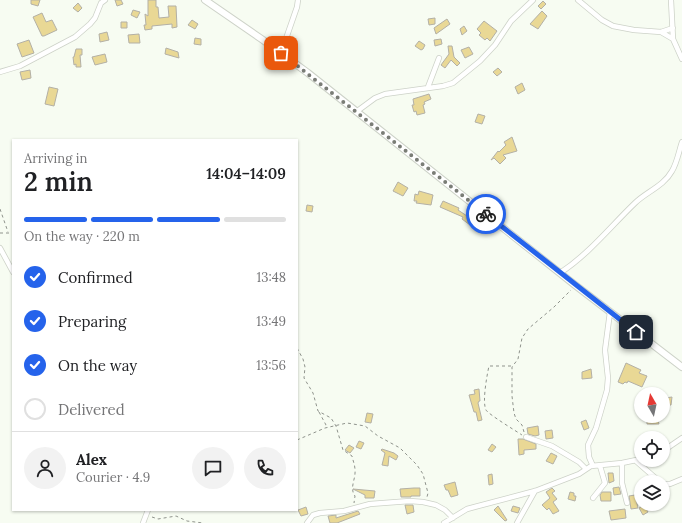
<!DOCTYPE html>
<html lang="en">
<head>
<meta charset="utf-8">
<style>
	:root { --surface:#fff; --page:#f2f2f2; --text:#202124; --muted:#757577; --line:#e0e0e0; --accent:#2563eb }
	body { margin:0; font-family:Lora,serif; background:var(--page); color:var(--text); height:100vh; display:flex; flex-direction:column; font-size:15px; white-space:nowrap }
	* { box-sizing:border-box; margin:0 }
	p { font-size:13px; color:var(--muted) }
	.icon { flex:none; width:22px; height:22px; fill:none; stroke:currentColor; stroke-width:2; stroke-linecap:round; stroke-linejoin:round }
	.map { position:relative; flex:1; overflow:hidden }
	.side { position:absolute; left:12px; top:139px; width:286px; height:372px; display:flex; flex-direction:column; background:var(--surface); border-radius:0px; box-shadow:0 1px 3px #0004 }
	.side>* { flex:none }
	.needle { width:26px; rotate:351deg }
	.fabs { position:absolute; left:634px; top:387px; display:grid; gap:8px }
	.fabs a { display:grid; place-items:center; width:36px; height:36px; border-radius:50%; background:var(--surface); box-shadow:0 1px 3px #0004; font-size:20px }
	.pin { position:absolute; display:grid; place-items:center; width:34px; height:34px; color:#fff; margin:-17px; border-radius:8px; box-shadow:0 2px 6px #0006 }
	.courier { position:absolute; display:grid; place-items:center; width:40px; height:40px; margin:-20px; border:3px solid #2563eb; border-radius:50%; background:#fff; color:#222; box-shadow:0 1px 5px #0007 }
	.head em { font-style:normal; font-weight:600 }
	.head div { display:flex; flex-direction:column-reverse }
	.head { display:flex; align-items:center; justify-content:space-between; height:68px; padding:0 12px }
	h1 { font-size:26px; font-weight:600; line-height:30px }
	.bar { display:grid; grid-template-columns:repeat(4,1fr); gap:6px 4px; align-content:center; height:48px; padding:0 12px }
	.bar i { height:5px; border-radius:3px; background:var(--line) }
	.bar .selected { background:var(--accent) }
	.bar p { grid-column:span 4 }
	.line { display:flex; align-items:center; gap:10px; padding:0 12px; border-top:1px solid var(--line) }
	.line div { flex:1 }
	.round { display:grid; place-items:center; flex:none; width:42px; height:42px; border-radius:21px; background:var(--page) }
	ol { padding:0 12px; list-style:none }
	li { display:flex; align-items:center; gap:12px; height:44px }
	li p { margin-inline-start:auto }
	li .icon { padding:4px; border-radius:50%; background:var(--accent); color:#fff; stroke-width:4 }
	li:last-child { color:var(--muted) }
	li i { width:22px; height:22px; border:2px solid var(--line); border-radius:50% }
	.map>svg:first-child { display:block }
	.building { fill:#e9d895; stroke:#b3b0a6 }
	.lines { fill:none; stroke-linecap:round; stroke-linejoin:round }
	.minor-casing { stroke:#cdd2c8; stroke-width:6 }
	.secondary-casing { stroke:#cdd2c8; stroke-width:8 }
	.path { stroke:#8f938c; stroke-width:1; stroke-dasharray:3 3; stroke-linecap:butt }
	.minor { stroke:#fff; stroke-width:4.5 }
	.secondary { stroke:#fff; stroke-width:6 }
	.done { stroke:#7a7d76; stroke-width:4; stroke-dasharray:0 7.2 }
	.route { stroke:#2563eb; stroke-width:5 }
</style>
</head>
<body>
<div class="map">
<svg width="682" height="523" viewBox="0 0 682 523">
	<rect width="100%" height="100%" fill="#f7fcf2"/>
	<path class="building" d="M31 0H40L38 6 31 4Z
		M115 0H121L123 4 117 6Z
		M148 0H156V7H158L159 18 169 17 168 6H176L177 27 172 28V24L152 26V29L145 30 144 25H146L145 14 148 16Z
		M543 1 546 4 541 9 538 6Z
		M78 3 82 8 78 12 73 8Z
		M133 10 140 12 137 18 131 15Z
		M542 11 547 16 538 29 530 24Z
		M42 13 46 22 52 20 57 30 44 36H42L33 17Z
		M435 18V24L429 25 428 19Z
		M447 19 450 24 436 34 434 28Z
		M192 20 198 24 195 29 188 25Z
		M484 21 497 31 490 41 487 38 485 40 479 35 481 33 477 29Z
		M121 22H127V28H121Z
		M464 26 467 31 462 35 460 29Z
		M107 32 109 40 100 42 99 34Z
		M139 34 140 43H129L128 35Z
		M195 38 201 39V45L194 44Z
		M441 39 442 44 435 46 434 40Z
		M29 40 34 53 22 57 17 44Z
		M419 41 425 45 423 49 421 50 415 46Z
		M448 46H452L454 57 460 63 457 66 451 60 445 68 441 65 449 54Z
		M469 47 473 54 465 58 461 50Z
		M166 48 178 52 179 58 165 54Z
		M76 49H82V55H80L81 67H76V64L74 65 73 57H74Z
		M105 54 107 62 95 65 92 57Z
		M498 68 502 72 497 76 493 72Z
		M30 70 31 78 22 80 20 72Z
		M522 83 525 90 518 94 515 87Z
		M49 87 58 89 54 106 45 104Z
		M429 94 431 99 424 102 425 104 423 105 425 113 417 115 416 111 414 112 412 105H414L413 99Z
		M478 114 485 116 482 124 475 122Z
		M512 137 517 151 503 155 506 158 500 164 494 158 491 160 498 151 499 152 506 145 504 142Z
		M398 182 408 188 403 196 393 191Z
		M419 191 433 195 431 205 416 203 417 201H414L415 194 418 195Z
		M443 201 459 208 458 210 473 220 470 225 462 219 463 217 440 207Z
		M307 205 313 206 312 212 306 211Z
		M626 363 641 370 639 373 647 376 642 387 628 381 627 383 625 382 623 384 618 382Z
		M591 369 592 378 582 379V372Z
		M479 389 480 401H479L478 403 482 420 478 421 476 412H474L469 395 475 394 474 390Z
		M672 397 671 405H665V398Z
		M367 413 373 414 371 423 365 422Z
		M647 416H657L659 424H647Z
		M586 420 589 428 584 430 581 422Z
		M538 426 539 435 535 436 528 434 527 428Z
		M552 430 553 438 546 439 545 431Z
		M518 439H523L536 444V449L524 450V454L519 455Z
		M359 441 364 443 361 449 356 447Z
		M492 444 496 447 492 452 488 450Z
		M349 445 354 448 350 453 345 450Z
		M382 449 394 453 398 456 396 460 389 456 388 466 382 465 385 453 381 450Z
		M551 453 557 456 553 464 546 461Z
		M608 473H613L614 481 609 483Z
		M492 474 493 484 489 485 488 475Z
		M455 482 458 495 451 497 448 490H446L444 485Z
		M619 487 621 494 614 495 613 488Z
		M414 488H420V496H411V497H401L400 489Z
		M552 488 555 491 552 493 557 499 553 502 559 511 553 514 549 508 547 510 542 505 550 498 546 492Z
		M353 489 375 491 374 498H365V495Z
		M570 492 574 493V496H576L575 501 568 499Z
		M602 492H611V501H601L600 495Z
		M635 495 638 508 631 509 629 496Z
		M405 505H413L414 512 407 514Z
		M644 505 648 512 643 515 639 508Z
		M498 506 507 520 505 521 494 510Z
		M513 506 520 508 518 513 511 511Z
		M306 507 308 514 301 516 298 510Z
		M625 509 626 518 611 520 609 511Z
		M358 511 360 514 337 523H330L328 516 336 515V518Z"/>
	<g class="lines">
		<defs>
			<path id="minor" d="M578 0 602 20 613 26 634 30 661 32 673 28
				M671 0 673 39 682 59
				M661 32 673 39
				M281 53 297 7 298 0
				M0 72 20 66 75 37 90 24 95 18 101 3 105 0
				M428 87 439 58
				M356 112 375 98 385 94 443 86 453 83 480 61 495 45 511 21 533 0
				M0 248 13 272
				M560 273C589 254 610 227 635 203 646 192 664 186 672 171 677 163 679 151 682 142
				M526 437 552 446 579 462 586 469
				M663 451 682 438
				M636 461 660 482
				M622 463V483L627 503
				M593 466 589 457 588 445 596 428 607 390 608 378 605 350 610 312
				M663 484H670L682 479
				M593 498 605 483 600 466
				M143 523 148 510
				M307 523 313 515 320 513 344 511 370 504 410 501 423 502 436 505 445 510 453 518
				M444 523 467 509 535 491 579 474 591 466 622 463 641 459
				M517 523 535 491"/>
			<path id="secondary" d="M205 0 263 40 308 73 575 285 682 367"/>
		</defs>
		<use href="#minor" class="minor-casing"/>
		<use href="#secondary" class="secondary-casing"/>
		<path class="path" d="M0 209 8 232
			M0 233H13
			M297 348 303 359 305 367 304 378 313 393 318 411 331 418 336 426 343 450 352 456C353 461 355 465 355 470 356 479 349 488 355 496L354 503
			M511 366H489C487 375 482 402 486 410 488 414 516 431 522 435
			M319 412 326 425 325 427
			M524 432 522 425 516 419 514 413 512 396V367L518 359 522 338 528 329 554 307 571 290
			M297 440 325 428 347 423 365 426 378 436 400 448 417 465 423 474 428 493 427 497
			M152 517 158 519 176 516 187 521 203 523"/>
		<use href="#minor" class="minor"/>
		<use href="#secondary" class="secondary"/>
	</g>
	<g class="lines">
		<path class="done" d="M281 53 486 214"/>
		<path class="route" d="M486 214 636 332"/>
	</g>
</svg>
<div class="fabs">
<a><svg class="needle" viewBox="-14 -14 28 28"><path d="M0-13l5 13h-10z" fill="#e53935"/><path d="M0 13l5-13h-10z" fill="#757577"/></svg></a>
<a><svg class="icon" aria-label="locate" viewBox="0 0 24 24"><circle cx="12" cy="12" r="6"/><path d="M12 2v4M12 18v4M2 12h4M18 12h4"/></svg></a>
<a><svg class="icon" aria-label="layers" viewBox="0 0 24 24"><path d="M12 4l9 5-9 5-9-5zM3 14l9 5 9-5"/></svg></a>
</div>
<div class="pin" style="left:281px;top:53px;background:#ea580c"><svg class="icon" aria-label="bag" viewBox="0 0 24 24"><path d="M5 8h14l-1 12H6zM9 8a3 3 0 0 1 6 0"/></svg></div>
<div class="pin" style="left:636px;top:332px;background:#1f2937"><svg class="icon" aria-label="home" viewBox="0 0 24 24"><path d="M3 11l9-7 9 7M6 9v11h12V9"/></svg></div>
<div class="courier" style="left:486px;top:214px"><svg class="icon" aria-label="bike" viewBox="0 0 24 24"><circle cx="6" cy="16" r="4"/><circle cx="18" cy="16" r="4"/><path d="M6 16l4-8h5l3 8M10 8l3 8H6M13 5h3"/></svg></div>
<section class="side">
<div class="head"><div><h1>2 min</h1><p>Arriving in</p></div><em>14:04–14:09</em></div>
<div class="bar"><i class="selected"></i><i class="selected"></i><i class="selected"></i><i></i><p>On the way · 220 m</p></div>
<ol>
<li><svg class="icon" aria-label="check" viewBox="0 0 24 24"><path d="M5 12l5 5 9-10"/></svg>Confirmed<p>13:48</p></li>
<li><svg class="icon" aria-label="check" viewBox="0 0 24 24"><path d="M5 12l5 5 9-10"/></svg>Preparing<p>13:49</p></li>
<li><svg class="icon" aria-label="check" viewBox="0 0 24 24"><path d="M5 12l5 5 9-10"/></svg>On the way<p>13:56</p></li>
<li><i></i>Delivered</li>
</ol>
<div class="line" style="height:72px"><a class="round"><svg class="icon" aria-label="person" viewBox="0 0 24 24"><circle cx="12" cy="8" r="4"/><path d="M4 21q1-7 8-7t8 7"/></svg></a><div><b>Alex</b><p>Courier · 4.9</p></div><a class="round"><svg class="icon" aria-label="chat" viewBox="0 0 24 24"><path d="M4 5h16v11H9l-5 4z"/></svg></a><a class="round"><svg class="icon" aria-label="phone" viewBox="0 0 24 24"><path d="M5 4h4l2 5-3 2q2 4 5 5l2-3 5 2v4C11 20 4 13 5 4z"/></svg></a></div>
</section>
</div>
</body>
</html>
